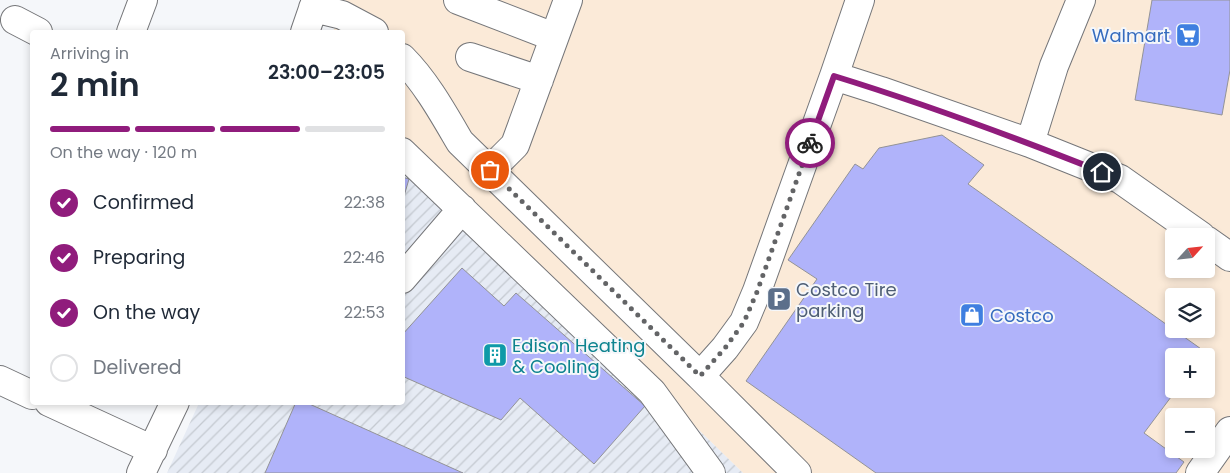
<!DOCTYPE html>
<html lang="en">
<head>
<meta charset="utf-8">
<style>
	:root { --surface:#fff; --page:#f2f2f3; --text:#1f2937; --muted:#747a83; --line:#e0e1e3; --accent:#901c7c }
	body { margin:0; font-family:Poppins,sans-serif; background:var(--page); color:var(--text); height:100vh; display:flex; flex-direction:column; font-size:19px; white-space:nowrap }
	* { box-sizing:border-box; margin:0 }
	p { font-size:16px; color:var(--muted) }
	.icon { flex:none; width:28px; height:28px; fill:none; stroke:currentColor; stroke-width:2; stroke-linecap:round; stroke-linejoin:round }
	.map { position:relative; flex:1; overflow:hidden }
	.panel { position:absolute; left:30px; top:30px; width:375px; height:375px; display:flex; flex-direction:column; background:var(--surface); border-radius:5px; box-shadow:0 2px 8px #0003 }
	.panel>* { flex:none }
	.needle { width:32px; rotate:63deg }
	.fabs { position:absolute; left:1165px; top:228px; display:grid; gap:10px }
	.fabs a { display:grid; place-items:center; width:50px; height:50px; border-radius:5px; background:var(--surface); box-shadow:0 2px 8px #0003; font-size:25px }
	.pin { position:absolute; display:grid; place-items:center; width:42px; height:42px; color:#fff; margin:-21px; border:2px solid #fff; border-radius:50%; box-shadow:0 1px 5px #0007 }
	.courier { position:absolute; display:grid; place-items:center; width:50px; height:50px; margin:-25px; border:4px solid #901c7c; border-radius:50%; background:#fff; color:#222; box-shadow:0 1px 6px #0007 }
	.summary em { font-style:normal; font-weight:600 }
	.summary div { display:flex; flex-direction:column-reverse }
	.summary { display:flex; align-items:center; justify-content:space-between; height:85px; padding:0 20px }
	h1 { font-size:32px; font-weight:600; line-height:38px }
	.bar { display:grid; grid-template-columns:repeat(4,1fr); gap:8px 5px; align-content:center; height:60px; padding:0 20px }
	.bar i { height:6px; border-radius:4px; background:var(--line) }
	.bar .selected { background:var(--accent) }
	.bar p { grid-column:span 4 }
	ol { padding:0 20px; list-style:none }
	li { display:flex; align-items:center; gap:15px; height:55px }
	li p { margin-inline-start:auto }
	li .icon { padding:5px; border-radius:50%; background:var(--accent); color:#fff; stroke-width:4 }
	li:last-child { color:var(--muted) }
	li i { width:28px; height:28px; border:2px solid var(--line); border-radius:50% }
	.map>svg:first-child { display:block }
	.commercial { fill:#fbead8; fill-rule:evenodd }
	.industrial { fill:url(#industrial-furrows) }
	.building { fill:#b0b3fa; stroke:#939396 }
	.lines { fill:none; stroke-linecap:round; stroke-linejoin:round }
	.minor-casing { stroke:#757679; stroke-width:30 }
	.minor { stroke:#fff; stroke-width:28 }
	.done { stroke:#636466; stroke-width:5; stroke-dasharray:0 9 }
	.route { stroke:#901c7c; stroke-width:6 }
	.labels { text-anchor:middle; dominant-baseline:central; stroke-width:4; stroke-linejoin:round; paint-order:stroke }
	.shop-label { font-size:18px; fill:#366cbe; stroke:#f5f7fa; text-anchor:end }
	.service-label { font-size:18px; fill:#4e5e75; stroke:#f5f7fa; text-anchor:start }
	.culture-label { font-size:18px; fill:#0d838f; stroke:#f5f7fa; text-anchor:start }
</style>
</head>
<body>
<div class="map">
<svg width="1230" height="473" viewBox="0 0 1230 473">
	<defs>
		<pattern id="industrial-furrows" width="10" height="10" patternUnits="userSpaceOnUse" patternTransform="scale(1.25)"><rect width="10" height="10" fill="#e6ebf4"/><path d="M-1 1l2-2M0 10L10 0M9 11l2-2" fill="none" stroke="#c4c9d0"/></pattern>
	</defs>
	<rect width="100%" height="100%" fill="#f5f7fa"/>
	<path class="commercial" d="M345 0H1230V473H743L403 143 402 32H333ZM1174 236H1206V269H1174ZM1174 296H1206V329H1174ZM1174 356H1206V389H1174ZM1174 416H1206V449H1174Z"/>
	<path class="industrial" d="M403 143 743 473H167L199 403 402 402Z"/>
	<path class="building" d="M1152 0H1230V70L1222 115 1135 100Z
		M942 135 984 165 968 184 1204 351 1200 356H1174V389H1177L1144 433 1184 462 1176 473H876L746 381 817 279 788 260 855 164 863 169 879 148Z
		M402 177 409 179 402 203Z
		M462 268 504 306 516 293 645 406 594 464 520 398 501 420 402 376V335Z
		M296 402H305L463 473H265Z"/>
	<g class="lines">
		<defs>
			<path id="minor" d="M458 0 554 37
				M860 0 834 76 881 91 1030 143 1054 66 1081 0
				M313 8 342 15 374 32
				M15 20 38 32
				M131 32 143 0
				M305 32 316 0
				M470 57 539 80
				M402 58C426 82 443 113 460 142L700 376 725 348 744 322 757 291 834 76
				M1030 143 1120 179 1201 236
				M402 152 652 392 711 473
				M490 170 515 145 568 0
				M1206 240 1230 257
				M402 279 462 209
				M700 376 797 473
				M0 380 32 395
				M49 402 153 450
				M141 473 175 402
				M1200 473 1230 431"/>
		</defs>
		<use href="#minor" class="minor-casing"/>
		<use href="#minor" class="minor"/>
	</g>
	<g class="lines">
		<path class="done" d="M490 170 700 376 725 348 744 322 757 292 810 143"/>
		<path class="route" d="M810 143 834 76C925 104 1014 137 1102 172"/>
	</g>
	<defs>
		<symbol id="supermarket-square" viewBox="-11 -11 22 22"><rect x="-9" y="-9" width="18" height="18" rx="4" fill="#3f7fe0" stroke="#f5f7fa"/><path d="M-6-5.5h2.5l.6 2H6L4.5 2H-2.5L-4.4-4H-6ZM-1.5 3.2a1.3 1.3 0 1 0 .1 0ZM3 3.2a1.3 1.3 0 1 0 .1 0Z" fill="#fff"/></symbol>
		<symbol id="parking-square" viewBox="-11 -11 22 22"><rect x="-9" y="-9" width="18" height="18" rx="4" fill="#5c6f8a" stroke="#f5f7fa"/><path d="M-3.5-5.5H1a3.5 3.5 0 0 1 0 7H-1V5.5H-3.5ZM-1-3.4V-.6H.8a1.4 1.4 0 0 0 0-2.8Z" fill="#fff"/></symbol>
		<symbol id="shop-square" viewBox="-11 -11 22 22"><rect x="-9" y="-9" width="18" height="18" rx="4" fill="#3f7fe0" stroke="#f5f7fa"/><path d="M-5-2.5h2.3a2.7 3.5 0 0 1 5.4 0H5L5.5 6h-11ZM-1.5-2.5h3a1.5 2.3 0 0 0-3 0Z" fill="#fff"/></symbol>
		<symbol id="building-square" viewBox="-11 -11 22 22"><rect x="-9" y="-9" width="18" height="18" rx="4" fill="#0f9aa8" stroke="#f5f7fa"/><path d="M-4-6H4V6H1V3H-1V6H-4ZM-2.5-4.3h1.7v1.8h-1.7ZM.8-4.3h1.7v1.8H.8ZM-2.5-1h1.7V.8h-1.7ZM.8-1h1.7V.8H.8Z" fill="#fff"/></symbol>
	</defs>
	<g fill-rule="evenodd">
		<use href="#supermarket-square" x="1174" y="21" width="28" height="28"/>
		<use href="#parking-square" x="765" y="285" width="28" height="28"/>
		<use href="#shop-square" x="958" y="301" width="28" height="28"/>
		<use href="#building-square" x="481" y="341" width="28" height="28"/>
	</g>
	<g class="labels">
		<g class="shop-label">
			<text x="1170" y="35">Walmart</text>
			<text x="990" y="315" text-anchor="start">Costco</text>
		</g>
		<g class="service-label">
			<text x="796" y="289">Costco Tire<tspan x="796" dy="21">parking</tspan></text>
		</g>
		<g class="culture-label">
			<text x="512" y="345">Edison Heating<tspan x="512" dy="21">&amp; Cooling</tspan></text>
		</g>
	</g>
</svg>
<div class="fabs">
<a><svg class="needle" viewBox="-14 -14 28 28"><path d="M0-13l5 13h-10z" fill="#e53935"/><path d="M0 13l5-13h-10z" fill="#747a83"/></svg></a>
<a><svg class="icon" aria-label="layers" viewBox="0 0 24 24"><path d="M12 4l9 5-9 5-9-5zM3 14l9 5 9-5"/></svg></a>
<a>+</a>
<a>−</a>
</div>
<div class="pin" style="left:490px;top:170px;background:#ea580c"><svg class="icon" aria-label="bag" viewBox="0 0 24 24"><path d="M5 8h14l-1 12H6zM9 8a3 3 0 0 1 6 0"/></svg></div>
<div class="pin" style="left:1102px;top:172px;background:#1f2937"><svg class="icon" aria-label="home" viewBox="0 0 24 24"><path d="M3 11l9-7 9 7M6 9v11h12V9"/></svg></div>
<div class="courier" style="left:810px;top:143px"><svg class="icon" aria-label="bike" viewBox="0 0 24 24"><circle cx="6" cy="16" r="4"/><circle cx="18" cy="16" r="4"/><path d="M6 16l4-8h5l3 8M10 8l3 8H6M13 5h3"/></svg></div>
<section class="panel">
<div class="summary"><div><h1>2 min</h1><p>Arriving in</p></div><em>23:00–23:05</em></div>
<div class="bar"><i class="selected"></i><i class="selected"></i><i class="selected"></i><i></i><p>On the way · 120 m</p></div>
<ol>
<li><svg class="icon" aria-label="check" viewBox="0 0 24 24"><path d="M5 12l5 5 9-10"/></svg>Confirmed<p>22:38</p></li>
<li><svg class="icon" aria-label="check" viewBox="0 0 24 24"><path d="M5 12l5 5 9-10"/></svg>Preparing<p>22:46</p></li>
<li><svg class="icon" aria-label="check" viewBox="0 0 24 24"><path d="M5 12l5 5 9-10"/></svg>On the way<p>22:53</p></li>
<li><i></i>Delivered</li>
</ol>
</section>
</div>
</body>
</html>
